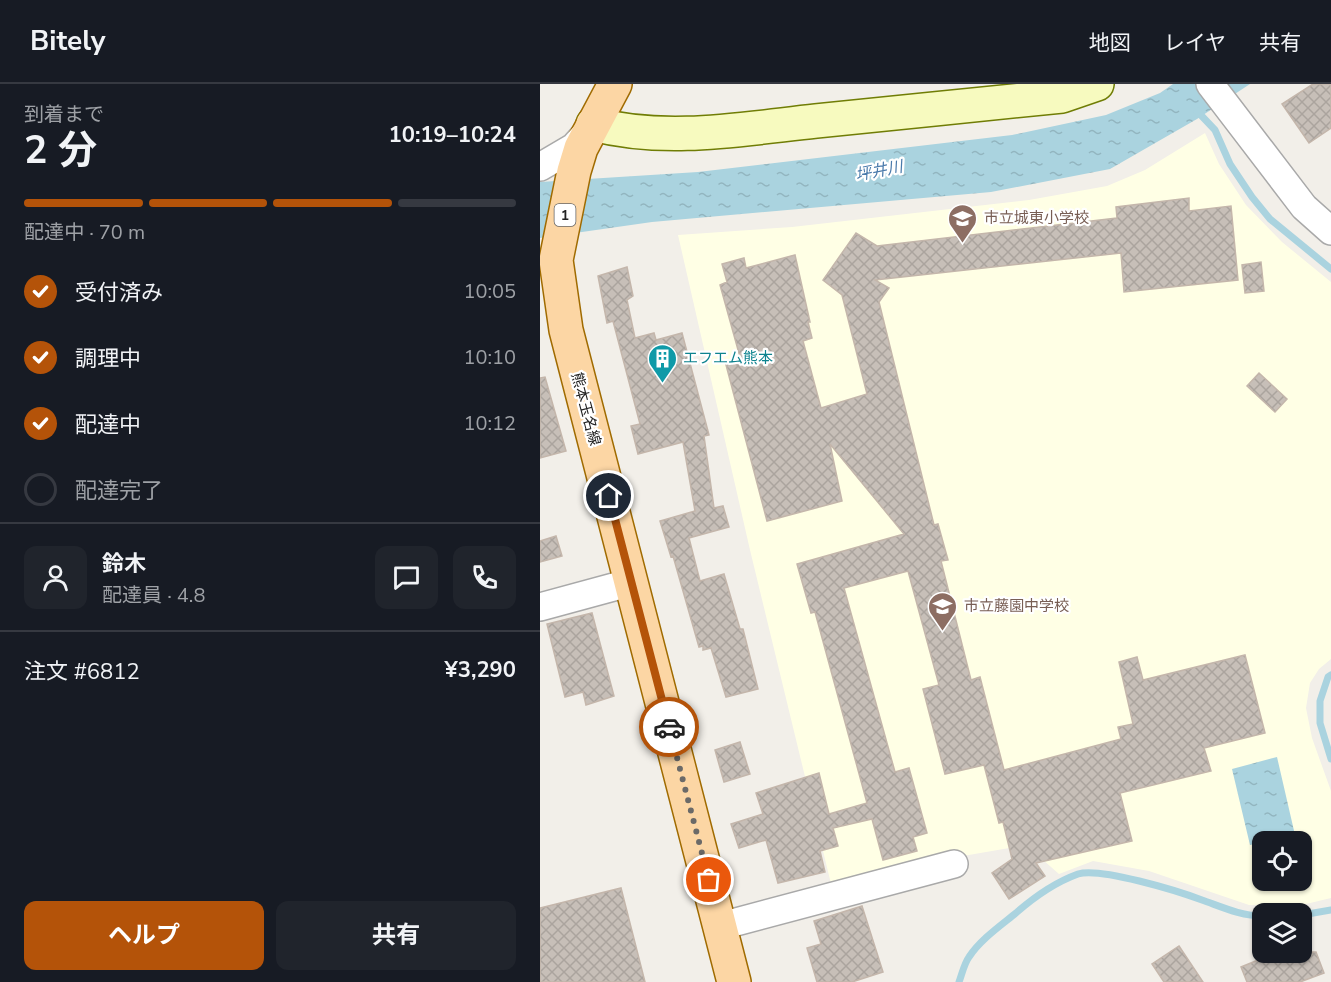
<!DOCTYPE html>
<html lang="ja">
<head>
<meta charset="utf-8">
<style>
	:root { --surface:#171b24; --page:#20242c; --text:#f1f3f6; --muted:#9ea1a6; --line:#363941; --accent:#b45309 }
	body { margin:0; font-family:"Nunito Sans","Noto Sans JP",sans-serif; background:var(--page); color:var(--text); height:100vh; display:flex; flex-direction:column; font-size:22px; white-space:nowrap }
	* { box-sizing:border-box; margin:0 }
	p { font-size:20px; color:var(--muted) }
	.icon { flex:none; width:33px; height:33px; fill:none; stroke:currentColor; stroke-width:2; stroke-linecap:round; stroke-linejoin:round }
	.map { position:relative; flex:1; overflow:hidden }
	.sheet { display:flex; flex-direction:column; background:var(--surface); width:540px }
	.sheet>* { flex:none }
	.tools { position:absolute; left:712px; top:747px; display:grid; gap:12px }
	.tools a { display:grid; place-items:center; width:60px; height:60px; border-radius:12px; background:var(--surface); box-shadow:0 2px 4px #0004; font-size:30px }
	.pin { position:absolute; display:grid; place-items:center; width:51px; height:51px; color:#fff; margin:-26px; border:3px solid #fff; border-radius:50%; box-shadow:0 2px 6px #0007 }
	.courier { position:absolute; display:grid; place-items:center; width:60px; height:60px; margin:-30px; border:4px solid #b45309; border-radius:50%; background:#fff; color:#222; box-shadow:0 2px 8px #0007 }
	.head em { font-style:normal; font-weight:700 }
	.head div { display:flex; flex-direction:column-reverse }
	.head { display:flex; align-items:center; justify-content:space-between; height:102px; padding:0 24px }
	h1 { font-size:39px; font-weight:700; line-height:45px }
	.bar { display:grid; grid-template-columns:repeat(4,1fr); gap:9px 6px; align-content:center; height:72px; padding:0 24px }
	.bar i { height:8px; border-radius:4px; background:var(--line) }
	.bar .selected { background:var(--accent) }
	.bar p { grid-column:span 4 }
	.line { display:flex; align-items:center; gap:15px; padding:0 24px; border-top:2px solid var(--line) }
	.line div { flex:1 }
	.round { display:grid; place-items:center; flex:none; width:63px; height:63px; border-radius:12px; background:var(--page) }
	ol { padding:0 24px; list-style:none }
	li { display:flex; align-items:center; gap:18px; height:66px }
	li p { margin-inline-start:auto }
	li .icon { padding:6px; border-radius:50%; background:var(--accent); color:#fff; stroke-width:4 }
	li:last-child { color:var(--muted) }
	li i { width:33px; height:33px; border:3px solid var(--line); border-radius:50% }
	.action { display:flex; gap:12px; margin-top:auto; padding:12px 24px }
	.action a { flex:1; height:69px; border-radius:12px; background:var(--accent); color:#fff; font-size:24px; font-weight:700; line-height:69px; text-align:center }
	.action a+a { background:var(--page); color:var(--text) }
	header { display:flex; align-items:center; gap:36px; box-sizing:border-box; height:84px; padding:0 30px; background:var(--surface); border-bottom:2px solid var(--line) }
	header strong { font-size:28px }
	nav { display:flex; gap:33px; margin-inline-start:auto; font-size:21px }
	main { display:flex; flex:1; min-height:0 }
	.map>svg:first-child { display:block }
	.education { fill:#ffffe5; fill-rule:evenodd }
	.water { fill:url(#water-ripples) }
	.lines { fill:none; stroke-linecap:round; stroke-linejoin:round }
	.stream { stroke:#aad3df; stroke-width:7 }
	.building { fill:url(#building-cross-hatch); stroke:#c4b6ab; stroke-width:1.5 }
	.street-casing { stroke:#a9a9a9; stroke-width:30 }
	.secondary-casing { stroke:#707d05; stroke-width:36 }
	.primary-casing { stroke:#a06b00; stroke-width:36 }
	.street { stroke:#fff; stroke-width:27 }
	.secondary { stroke:#f7fabf; stroke-width:33 }
	.primary { stroke:#fcd6a4; stroke-width:33 }
	.done { stroke:#6b6a68; stroke-width:6; stroke-dasharray:0 10.8 }
	.route { stroke:#b45309; stroke-width:8 }
	.labels { text-anchor:middle; dominant-baseline:central; stroke-width:4.5; stroke-linejoin:round; paint-order:stroke }
	.shield { fill:#fff; stroke:#646464; stroke-width:1.5 }
	.shield-label { font-size:14px; font-weight:bold; fill:#222 }
	.education-label { font-size:15px; fill:#785e54; stroke:#fff; text-anchor:start }
	.culture-label { font-size:15px; fill:#0d838f; stroke:#fff; text-anchor:start }
	.street-label { font-size:15px; fill:#222; stroke:#fff }
	.water-label { font-size:16px; font-style:italic; fill:#4a7aab; stroke:#fff }
</style>
</head>
<body>
<header>
<strong>Bitely</strong>
<nav><a>地図</a><a>レイヤ</a><a>共有</a></nav>
</header>
<main>
<section class="sheet">
<div class="head"><div><h1>2 分</h1><p>到着まで</p></div><em>10:19–10:24</em></div>
<div class="bar"><i class="selected"></i><i class="selected"></i><i class="selected"></i><i></i><p>配達中 · 70 m</p></div>
<ol>
<li><svg class="icon" aria-label="check" viewBox="0 0 24 24"><path d="M5 12l5 5 9-10"/></svg>受付済み<p>10:05</p></li>
<li><svg class="icon" aria-label="check" viewBox="0 0 24 24"><path d="M5 12l5 5 9-10"/></svg>調理中<p>10:10</p></li>
<li><svg class="icon" aria-label="check" viewBox="0 0 24 24"><path d="M5 12l5 5 9-10"/></svg>配達中<p>10:12</p></li>
<li><i></i>配達完了</li>
</ol>
<div class="line" style="height:108px"><a class="round"><svg class="icon" aria-label="person" viewBox="0 0 24 24"><circle cx="12" cy="8" r="4"/><path d="M4 21q1-7 8-7t8 7"/></svg></a><div><b>鈴木</b><p>配達員 · 4.8</p></div><a class="round"><svg class="icon" aria-label="chat" viewBox="0 0 24 24"><path d="M4 5h16v11H9l-5 4z"/></svg></a><a class="round"><svg class="icon" aria-label="phone" viewBox="0 0 24 24"><path d="M5 4h4l2 5-3 2q2 4 5 5l2-3 5 2v4C11 20 4 13 5 4z"/></svg></a></div>
<div class="line" style="height:78px"><div>注文 #6812</div><b>¥3,290</b></div>
<div class="action"><a>ヘルプ</a><a>共有</a></div>
</section>
<div class="map">
<svg width="791" height="898" viewBox="0 0 791 898">
	<defs>
		<pattern id="water-ripples" width="26" height="14" patternUnits="userSpaceOnUse" patternTransform="scale(1.5)"><rect width="26" height="14" fill="#aad3df"/><path d="M2 4q2-2 4 0t4 0M15 11q2-2 4 0t4 0" fill="none" stroke="#92b5bf"/></pattern>
		<pattern id="building-cross-hatch" width="8" height="8" patternUnits="userSpaceOnUse" patternTransform="scale(1.5)"><rect width="8" height="8" fill="#c7bfb8"/><path d="M0 0l8 8M0 8l8-8" fill="none" stroke="#aba49e"/></pattern>
	</defs>
	<rect width="100%" height="100%" fill="#f2efe9"/>
	<path class="education" d="M665 49 679 80 706 121 742 158 791 198V575L779 585 770 599 766 624 772 654 791 707V814L766 820 709 821 609 787 553 777 519 790 486 761 423 772 293 808 210 466 138 151 252 143 489 116 567 102 605 86ZM723 758H762V796H723Z"/>
	<path class="water" d="M633 0H710L657 35 570 85 451 108 112 138 0 154V98L158 88 472 51 566 31 620 9Z
		M737 673 755 751 710 761 692 685Z"/>
	<g class="lines">
		<path class="stream" d="M657 27 675 46 690 80 712 113 730 135 791 185
			M791 591 788 593 780 617V639L791 675
			M762 831 791 826
			M419 898C422 890 424 880 429 873 440 856 460 842 476 829 493 814 516 798 538 790 560 783 638 807 662 816 682 823 701 832 723 832"/>
	</g>
	<path class="building" d="M773 0H791V44L769 59 742 20Z
		M649 114V127L691 122 698 196 584 208 581 169 335 196 349 204 339 218 394 441 398 440 408 476 401 477 431 596 440 593 464 686 581 655 578 643 593 640 579 578 597 573 603 596 705 571 725 649 664 664 671 687 580 709 592 757 496 779 505 792 469 815 452 789 472 775 463 738 459 739 444 681 405 690 383 605 399 601 368 487 304 504 355 688 369 684 387 749 373 753 377 767 343 776 332 735 293 744 298 762 280 767 285 788 238 799 226 756 199 764 191 740 223 730 216 709 279 689 289 730 327 719 275 528 271 529 257 480 364 450 290 360 302 417 227 437 185 277 200 273 180 201 187 198 182 180 204 174 206 184 255 171 270 238H268L272 254 263 257 281 324 327 310 302 211 283 196 316 149 337 162 577 134 576 123Z
		M721 178 724 207 705 209 702 181Z
		M87 183 93 212 87 216 95 254 114 249 116 256 142 249 169 351 164 352 174 424 183 422 189 443 149 454 160 497 184 490 200 545H203L218 605 186 613 171 564 163 566V562L159 563 133 472 131 473 120 437 155 427 143 358 98 370 91 342 100 340 73 237 67 239 58 192Z
		M719 289 747 315 735 328 707 302Z
		M5 293 26 367 0 374V294Z
		M16 452 22 472 0 478V457Z
		M52 529 74 612 46 621 43 608 25 613 7 540Z
		M200 658 210 690 184 698 175 666Z
		M81 804 105 898H0V824Z
		M322 822 343 888 312 898H277L267 864 281 860 274 837Z
		M639 862 663 898H624L612 880Z
		M738 868H776L784 889 760 898H707L701 883Z"/>
	<g class="lines">
		<defs>
			<path id="street" d="M670 0 764 123 791 147
				M0 83 34 63 49 46
				M0 523 92 498
				M181 842 414 780"/>
			<path id="secondary" d="M53 40C126 59 202 45 276 37 358 29 440 20 522 12L557 0"/>
			<path id="primary" d="M75 0 41 64 34 87 16 176 26 246 194 898"/>
		</defs>
		<use href="#street" class="street-casing"/>
		<use href="#secondary" class="secondary-casing"/>
		<use href="#primary" class="primary-casing"/>
		<use href="#street" class="street"/>
		<use href="#secondary" class="secondary"/>
		<use href="#primary" class="primary"/>
	</g>
	<g class="lines">
		<path class="done" d="M129 643 169 796"/>
		<path class="route" d="M69 412 129 643"/>
	</g>
	<defs>
		<symbol id="school-pin" viewBox="-11 -11 22 30"><path d="M0 17L-7.5 6A9.5 9.5 0 1 1 7.5 6Z" fill="#8d6e63" stroke="#fff"/><path d="M0-5L7-2L0 1L-7-2ZM-4 1L0 2.5L4 1V4Q0 6-4 4Z" fill="#fff"/></symbol>
		<symbol id="building-pin" viewBox="-11 -11 22 30"><path d="M0 17L-7.5 6A9.5 9.5 0 1 1 7.5 6Z" fill="#0f9aa8" stroke="#fff"/><path d="M-4-6H4V6H1V3H-1V6H-4ZM-2.5-4.3h1.7v1.8h-1.7ZM.8-4.3h1.7v1.8H.8ZM-2.5-1h1.7V.8h-1.7ZM.8-1h1.7V.8H.8Z" fill="#fff"/></symbol>
	</defs>
	<g fill-rule="evenodd">
		<use href="#school-pin" x="406" y="118" width="33" height="45"/>
		<use href="#building-pin" x="106" y="258" width="33" height="45"/>
		<use href="#school-pin" x="386" y="506" width="33" height="45"/>
	</g>
	<g class="labels">
		<rect class="shield" x="14.5" y="120" width="21" height="22" rx="4.5"/>
		<g class="shield-label">
			<text x="25" y="131">1</text>
		</g>
		<g class="education-label">
			<text x="444" y="134">市立城東小学校</text>
			<text x="424" y="522">市立藤園中学校</text>
		</g>
		<g class="culture-label">
			<text x="143" y="274">エフエム熊本</text>
		</g>
		<g class="street-label">
			<text transform="translate(46 325) rotate(75)">熊本玉名線</text>
		</g>
		<g class="water-label">
			<text transform="translate(339 87) rotate(-11)">坪井川</text>
		</g>
	</g>
</svg>
<div class="tools">
<a><svg class="icon" aria-label="locate" viewBox="0 0 24 24"><circle cx="12" cy="12" r="6"/><path d="M12 2v4M12 18v4M2 12h4M18 12h4"/></svg></a>
<a><svg class="icon" aria-label="layers" viewBox="0 0 24 24"><path d="M12 4l9 5-9 5-9-5zM3 14l9 5 9-5"/></svg></a>
</div>
<div class="pin" style="left:169px;top:796px;background:#ea580c"><svg class="icon" aria-label="bag" viewBox="0 0 24 24"><path d="M5 8h14l-1 12H6zM9 8a3 3 0 0 1 6 0"/></svg></div>
<div class="pin" style="left:69px;top:412px;background:#1f2937"><svg class="icon" aria-label="home" viewBox="0 0 24 24"><path d="M3 11l9-7 9 7M6 9v11h12V9"/></svg></div>
<div class="courier" style="left:129px;top:643px"><svg class="icon" aria-label="car" viewBox="0 0 24 24"><path d="M5 17H2v-5l4-1 3-4h7l3 4 3 1v5h-3M9 17h6M6 11h13"/><circle cx="7" cy="17" r="2"/><circle cx="17" cy="17" r="2"/></svg></div>
</div>
</main>
</body>
</html>
